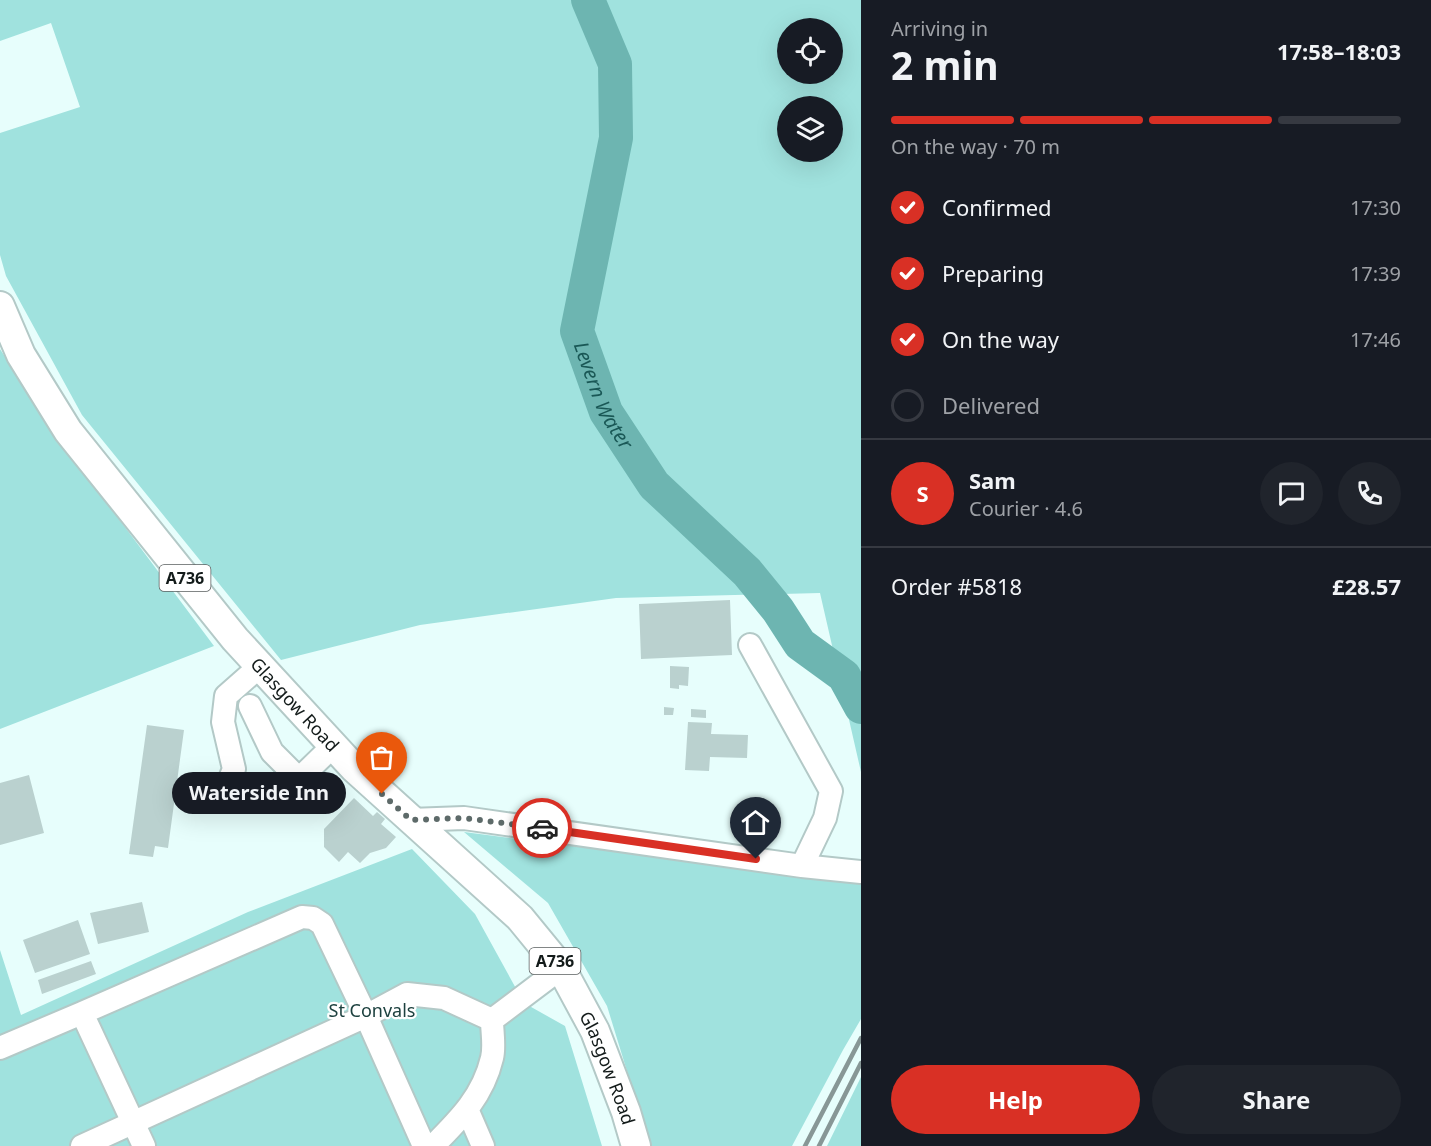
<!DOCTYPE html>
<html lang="en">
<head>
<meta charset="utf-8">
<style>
	:root { --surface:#171b24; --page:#20242c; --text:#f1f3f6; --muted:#9ea1a6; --line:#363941; --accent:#d93025 }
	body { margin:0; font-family:"Noto Sans",sans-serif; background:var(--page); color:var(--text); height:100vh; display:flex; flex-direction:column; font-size:22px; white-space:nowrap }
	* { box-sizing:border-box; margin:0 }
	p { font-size:20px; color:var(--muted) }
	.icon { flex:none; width:33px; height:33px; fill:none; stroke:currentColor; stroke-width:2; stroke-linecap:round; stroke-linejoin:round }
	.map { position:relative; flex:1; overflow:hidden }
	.side { display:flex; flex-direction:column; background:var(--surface); width:570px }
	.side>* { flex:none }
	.controls { position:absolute; left:777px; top:18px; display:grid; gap:12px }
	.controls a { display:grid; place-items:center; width:66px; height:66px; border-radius:50%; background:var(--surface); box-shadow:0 6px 24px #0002; font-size:30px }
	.pin { position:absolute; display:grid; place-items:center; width:51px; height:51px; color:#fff; margin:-62px -26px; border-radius:50% 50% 50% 0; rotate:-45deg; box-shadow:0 0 6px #0007 }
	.pin .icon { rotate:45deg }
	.courier { position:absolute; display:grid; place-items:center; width:60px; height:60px; margin:-30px; border:4px solid #d93025; border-radius:50%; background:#fff; color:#222; box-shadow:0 2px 8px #0007 }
	.bubble { position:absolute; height:42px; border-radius:21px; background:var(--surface); box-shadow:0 6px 24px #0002; font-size:20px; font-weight:700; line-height:42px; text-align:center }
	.overview em { font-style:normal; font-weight:700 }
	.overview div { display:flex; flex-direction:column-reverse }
	.overview { display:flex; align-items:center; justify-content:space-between; height:102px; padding:0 30px }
	h1 { font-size:39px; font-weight:700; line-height:45px }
	.bar { display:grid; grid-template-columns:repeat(4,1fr); gap:9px 6px; align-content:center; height:72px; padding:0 30px }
	.bar i { height:8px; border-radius:4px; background:var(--line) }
	.bar .current { background:var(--accent) }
	.bar p { grid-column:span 4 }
	.line { display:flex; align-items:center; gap:15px; padding:0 30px; border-top:2px solid var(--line) }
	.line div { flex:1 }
	.round { display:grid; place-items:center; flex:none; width:63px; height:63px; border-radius:32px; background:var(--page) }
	ol { padding:0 30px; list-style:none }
	li { display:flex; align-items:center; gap:18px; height:66px }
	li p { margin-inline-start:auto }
	li .icon { padding:6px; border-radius:50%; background:var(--accent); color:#fff; stroke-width:4 }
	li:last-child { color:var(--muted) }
	li i { width:33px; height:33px; border:3px solid var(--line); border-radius:50% }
	.action { display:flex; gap:12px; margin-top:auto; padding:12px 30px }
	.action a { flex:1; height:69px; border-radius:36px; background:var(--accent); color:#fff; font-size:24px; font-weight:700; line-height:69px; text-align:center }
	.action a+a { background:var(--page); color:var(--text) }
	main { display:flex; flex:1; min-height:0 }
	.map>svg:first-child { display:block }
	.green { fill:#a0e2de; fill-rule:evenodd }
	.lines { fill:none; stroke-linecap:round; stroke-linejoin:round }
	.river { stroke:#6db5b1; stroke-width:34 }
	.building { fill:#bad1cf }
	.minor-casing { stroke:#b3c9c7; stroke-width:26 }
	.major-casing { stroke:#b3c9c7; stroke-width:32 }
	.minor { stroke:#fff; stroke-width:22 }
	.major { stroke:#fff; stroke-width:28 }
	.rail { stroke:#879796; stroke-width:4.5 }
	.done { stroke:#5d6a69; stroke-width:6; stroke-dasharray:0 10.8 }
	.route { stroke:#d93025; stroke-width:8 }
	.labels { text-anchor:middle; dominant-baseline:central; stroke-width:4.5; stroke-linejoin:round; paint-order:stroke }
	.shield { fill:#fff; stroke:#5a5f5f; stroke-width:1.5 }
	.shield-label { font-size:16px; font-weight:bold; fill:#131b1a }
	.street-label { font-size:18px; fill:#131b1a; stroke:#fff }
	.park-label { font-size:18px; fill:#1d413f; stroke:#fff }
	.water-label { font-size:20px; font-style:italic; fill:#1a5856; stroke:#fff }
</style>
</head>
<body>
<main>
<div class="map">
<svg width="861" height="1146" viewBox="0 0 861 1146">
	<rect width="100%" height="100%" fill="#e7fefc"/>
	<path class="green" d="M0 0H861V772L820 593 616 598 420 625 281 660 82 415 6 276 0 255V133L80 107 51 23 0 41ZM788 28H832V74H788ZM788 106H832V152H788Z
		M0 349 59 439 214 646 0 729Z
		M464 832 776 872 861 877V1019L843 1050 792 1146H650L607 1006 548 903Z
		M412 849 475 914 524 1003 565 1026 602 1146H0V950L21 1015 248 912Z
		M861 1077V1146H827Z"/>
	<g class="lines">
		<path class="river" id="s1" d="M588 0 615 64 616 138 577 331 606 412 654 485 747 572 778 610 800 644 844 676 861 707"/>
	</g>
	<path class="building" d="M730 600 732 655 641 659 639 604Z
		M670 666 689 667 688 686 679 685V689L670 688Z
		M664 707 674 708 673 715H664Z
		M691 709 706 710V718L691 717Z
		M688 722 712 723 711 734 748 735 747 758 710 757 709 771 685 770Z
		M147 725 184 730 168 848 155 846 153 857 129 854Z
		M29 775 44 833 0 845V783Z
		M354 798 373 816 377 812 385 819 381 824 396 837 386 848 370 853 360 863 348 852 339 862 324 847V829Z
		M142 902 149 932 98 944 90 913Z
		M78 920 90 954 35 973 23 940Z
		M91 961 96 974 42 994 38 980Z"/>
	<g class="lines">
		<defs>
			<path id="minor" d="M750 645 831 791 825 818 802 866
				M250 706 272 752 299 779 333 746
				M227 786 234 769 223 722 226 696 260 666
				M410 820 464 818 802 866 861 872
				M82 1013 302 917 313 918 322 924 366 1016 424 1146
				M0 1048 82 1013 144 1146
				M467 1109 483 1146
				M82 1146 366 1016 407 994 444 998 492 1020
				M433 1146C460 1119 483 1096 492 1058 495 1046 492 1032 492 1020L561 968"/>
			<g id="major">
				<path id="s2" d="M0 306 21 355 68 431 235 639 354 768 520 918 561 968 595 1031 626 1112 636 1146"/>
			</g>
		</defs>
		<use href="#minor" class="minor-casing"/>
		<use href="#major" class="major-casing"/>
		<use href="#minor" class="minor"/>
		<use href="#major" class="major"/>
		<path class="rail" d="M805 1146 861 1038
			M819 1146 861 1063"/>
	</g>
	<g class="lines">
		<path class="done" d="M382 794 411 820 464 818 542 828"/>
		<path class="route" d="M542 828 756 859"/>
	</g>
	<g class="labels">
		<g class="shield">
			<rect x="159.5" y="565" width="51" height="26" rx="4.5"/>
			<rect x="529.5" y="948" width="51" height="26" rx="4.5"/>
		</g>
		<g class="shield-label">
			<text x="185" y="578">A736</text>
			<text x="555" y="961">A736</text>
		</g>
		<g class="street-label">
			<text stroke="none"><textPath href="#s2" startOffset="498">Glasgow Road</textPath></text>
			<text stroke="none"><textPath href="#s2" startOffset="984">Glasgow Road</textPath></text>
		</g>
		<g class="park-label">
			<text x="372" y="1010">St Convals</text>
		</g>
		<g class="water-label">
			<text stroke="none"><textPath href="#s1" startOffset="410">Levern Water</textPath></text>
		</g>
	</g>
</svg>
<div class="controls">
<a><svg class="icon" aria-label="locate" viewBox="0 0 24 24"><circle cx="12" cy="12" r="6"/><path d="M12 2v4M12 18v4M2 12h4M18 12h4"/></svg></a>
<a><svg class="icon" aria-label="layers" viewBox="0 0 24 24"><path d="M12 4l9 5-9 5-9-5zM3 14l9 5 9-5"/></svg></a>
</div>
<div class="pin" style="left:382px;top:794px;background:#ea580c"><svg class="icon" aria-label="bag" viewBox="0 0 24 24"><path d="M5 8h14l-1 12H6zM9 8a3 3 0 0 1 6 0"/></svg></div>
<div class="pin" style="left:756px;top:859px;background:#1f2937"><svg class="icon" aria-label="home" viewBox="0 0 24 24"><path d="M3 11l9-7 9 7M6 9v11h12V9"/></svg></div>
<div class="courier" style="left:542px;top:828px"><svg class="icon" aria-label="car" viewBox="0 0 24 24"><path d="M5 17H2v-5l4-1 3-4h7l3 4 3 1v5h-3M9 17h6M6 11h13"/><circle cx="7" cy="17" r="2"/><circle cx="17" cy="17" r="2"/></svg></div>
<div class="bubble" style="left:172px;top:772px;width:174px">Waterside Inn</div>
</div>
<section class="side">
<div class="overview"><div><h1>2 min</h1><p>Arriving in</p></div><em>17:58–18:03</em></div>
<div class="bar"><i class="current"></i><i class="current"></i><i class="current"></i><i></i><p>On the way · 70 m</p></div>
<ol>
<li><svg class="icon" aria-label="check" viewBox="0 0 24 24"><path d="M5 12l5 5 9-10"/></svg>Confirmed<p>17:30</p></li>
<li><svg class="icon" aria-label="check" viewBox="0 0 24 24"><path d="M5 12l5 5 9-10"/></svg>Preparing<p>17:39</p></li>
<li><svg class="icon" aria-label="check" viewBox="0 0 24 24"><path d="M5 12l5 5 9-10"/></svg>On the way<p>17:46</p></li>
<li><i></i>Delivered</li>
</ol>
<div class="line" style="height:108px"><b class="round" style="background:var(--accent);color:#fff">S</b><div><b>Sam</b><p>Courier · 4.6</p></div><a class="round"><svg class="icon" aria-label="chat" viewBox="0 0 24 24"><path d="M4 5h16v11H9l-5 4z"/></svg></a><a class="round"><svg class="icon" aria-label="phone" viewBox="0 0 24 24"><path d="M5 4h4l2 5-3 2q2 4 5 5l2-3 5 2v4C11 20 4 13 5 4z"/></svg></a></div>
<div class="line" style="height:78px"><div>Order #5818</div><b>£28.57</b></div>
<div class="action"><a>Help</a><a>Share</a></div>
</section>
</main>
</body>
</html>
